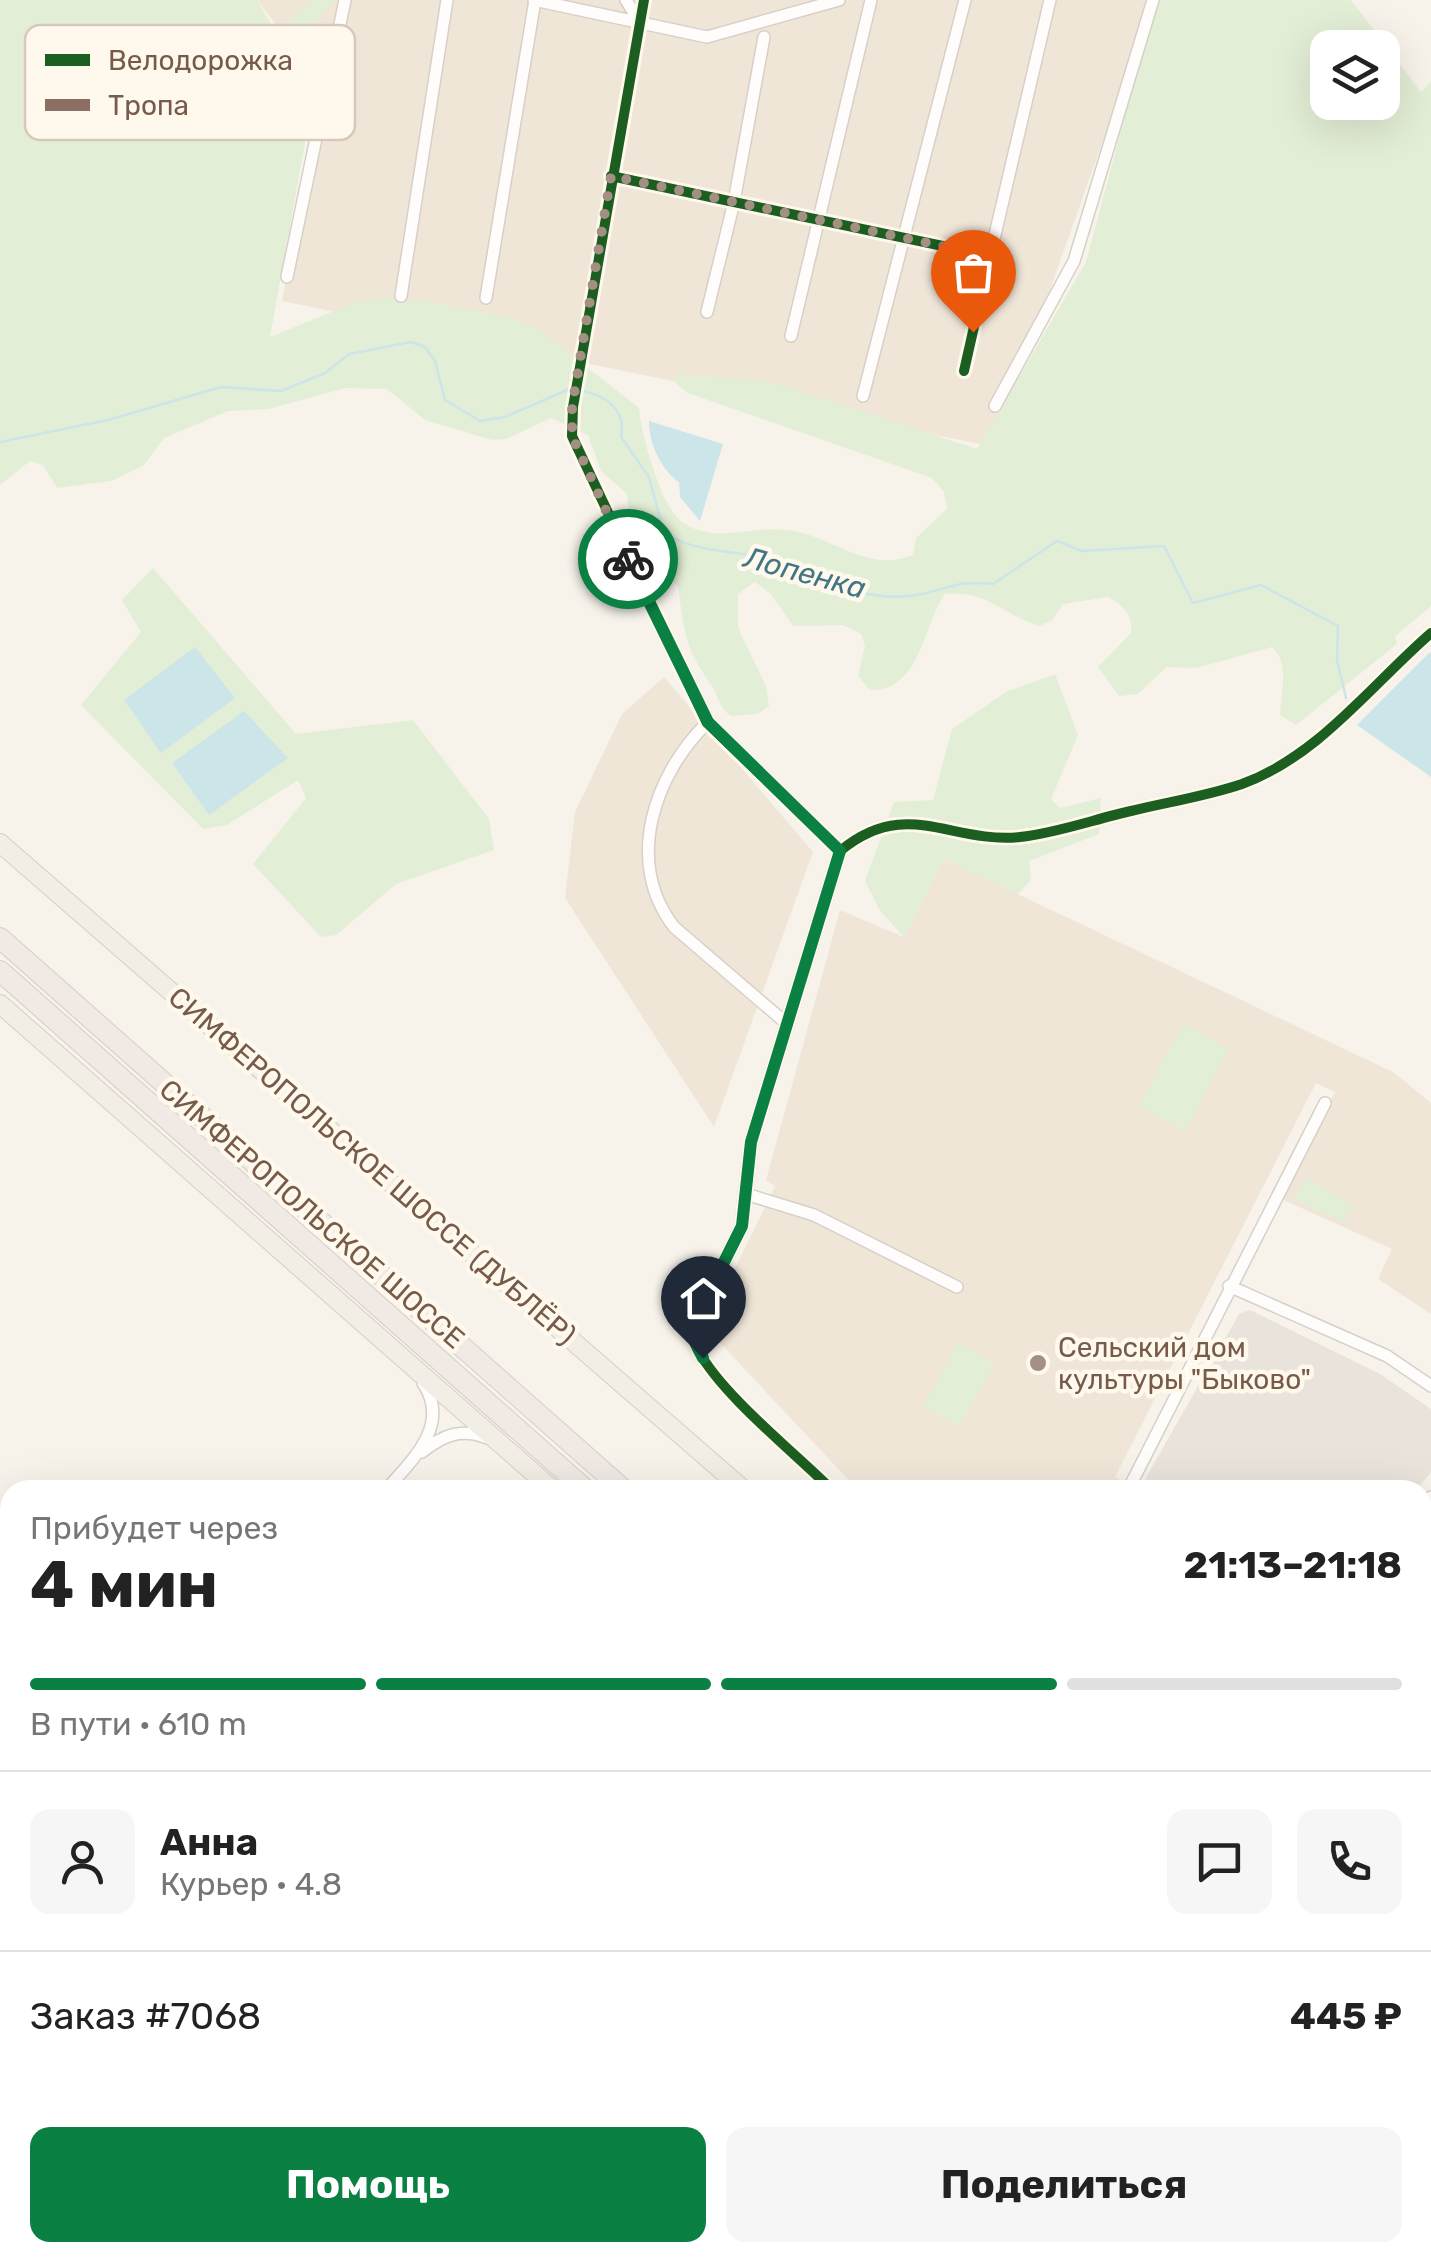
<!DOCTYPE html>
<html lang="ru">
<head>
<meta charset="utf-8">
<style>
	:root { --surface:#fff; --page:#f6f6f6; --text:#222; --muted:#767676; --line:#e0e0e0; --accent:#0b8043 }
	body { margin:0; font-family:Rubik,sans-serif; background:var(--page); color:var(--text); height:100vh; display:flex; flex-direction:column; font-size:38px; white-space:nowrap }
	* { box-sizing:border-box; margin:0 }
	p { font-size:32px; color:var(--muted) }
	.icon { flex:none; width:55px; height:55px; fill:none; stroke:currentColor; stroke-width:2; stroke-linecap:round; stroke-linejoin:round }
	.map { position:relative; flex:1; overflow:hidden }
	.panel { position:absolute; left:0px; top:1480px; width:1432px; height:782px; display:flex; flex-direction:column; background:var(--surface); border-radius:30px 30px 0 0; box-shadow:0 10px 40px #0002 }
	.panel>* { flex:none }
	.tools { position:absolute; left:1310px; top:30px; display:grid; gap:20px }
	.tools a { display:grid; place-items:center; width:90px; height:90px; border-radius:20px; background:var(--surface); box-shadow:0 10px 40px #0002; font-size:50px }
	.pin { position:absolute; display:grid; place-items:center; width:85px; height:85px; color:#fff; margin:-102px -42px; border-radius:50% 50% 50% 0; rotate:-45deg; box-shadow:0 0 10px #0007 }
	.pin .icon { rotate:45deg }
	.courier { position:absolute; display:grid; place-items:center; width:100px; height:100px; margin:-50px; border:8px solid #0b8043; border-radius:50%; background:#fff; color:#222; box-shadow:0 2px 12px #0007 }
	.overview em { font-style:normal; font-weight:700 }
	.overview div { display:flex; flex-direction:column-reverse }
	.overview { display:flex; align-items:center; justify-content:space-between; height:170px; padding:0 30px }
	h1 { font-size:65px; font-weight:700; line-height:75px }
	.bar { display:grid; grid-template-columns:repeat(4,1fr); gap:15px 10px; align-content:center; height:120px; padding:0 30px }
	.bar i { height:12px; border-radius:8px; background:var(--line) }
	.bar .current { background:var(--accent) }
	.bar p { grid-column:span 4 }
	.line { display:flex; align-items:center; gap:25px; padding:0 30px; border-top:2px solid var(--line) }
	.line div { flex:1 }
	.round { display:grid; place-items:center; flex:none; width:105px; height:105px; border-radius:20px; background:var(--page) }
	.primary-button { display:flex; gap:20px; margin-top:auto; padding:20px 30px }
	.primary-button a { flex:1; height:115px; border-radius:20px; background:var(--accent); color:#fff; font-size:40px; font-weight:700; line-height:115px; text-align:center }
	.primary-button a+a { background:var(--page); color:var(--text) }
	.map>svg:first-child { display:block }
	.residential { fill:#f0e6d8 }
	.industrial { fill:#eae3dc }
	.green { fill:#e3eed6; fill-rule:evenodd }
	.water { fill:#cce5e8 }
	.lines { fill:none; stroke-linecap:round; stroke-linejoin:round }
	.stream { stroke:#cce5e8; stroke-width:2.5 }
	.minor-casing { stroke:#d6d0c9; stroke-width:14 }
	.tertiary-casing { stroke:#d6d0c9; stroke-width:16 }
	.secondary-casing { stroke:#d6cfc8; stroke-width:18 }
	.primary-casing { stroke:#d6cdc6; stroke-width:20 }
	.motorway-casing { stroke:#d6cdc6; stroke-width:22 }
	.minor { stroke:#fefdfc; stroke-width:11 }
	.tertiary { stroke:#fefdfc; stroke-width:14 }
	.secondary { stroke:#fefdfc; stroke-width:15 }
	.primary { stroke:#f2ede5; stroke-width:18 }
	.motorway { stroke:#f1e9e4; stroke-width:20 }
	.quiet { stroke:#8d6e63; stroke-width:8; stroke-dasharray:15 8; stroke-linecap:butt }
	.cycleway-casing { stroke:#fff8ec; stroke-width:16 }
	.cycleway { stroke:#1b5e20; stroke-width:10 }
	.done { stroke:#a39082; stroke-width:10; stroke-dasharray:0 18 }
	.route { stroke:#0b8043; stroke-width:12 }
	.poi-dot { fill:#a39082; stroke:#fff8ec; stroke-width:4 }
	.labels { text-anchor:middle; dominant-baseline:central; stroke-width:9; stroke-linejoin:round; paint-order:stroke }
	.street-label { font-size:28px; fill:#765b4a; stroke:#fff8ec }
	.poi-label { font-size:28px; fill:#765b4a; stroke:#fff8ec; text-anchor:start }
	.water-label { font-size:30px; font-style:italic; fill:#417682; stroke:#fff8ec }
	.key { fill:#fff8ec; stroke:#d6c9bb; stroke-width:2.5 }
	.key-label { font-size:28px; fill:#765b4a }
</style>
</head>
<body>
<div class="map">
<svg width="1431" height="2262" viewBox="0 0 1431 2262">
	<rect width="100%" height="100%" fill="#f7f3eb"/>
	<path class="residential" d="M257 0H1153L994 447 282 301 323 85Z
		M664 677 813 852 714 1127 565 898 575 812 622 714Z
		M944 859 1393 1072 1431 1103V1314L1378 1279 1392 1249 1277 1197 1335 1092 1316 1083 1115 1477 1139 1490H858L706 1328 775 1186 766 1180 840 910 904 937Z
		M1296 2252 1306 2262H641L635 2253Z
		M389 2253H581L576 2262H394Z"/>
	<path class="industrial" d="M1250 1310 1380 1374 1431 1409V1472L1416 1490H1139L1239 1314Z
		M1431 1507V1716L1422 1708V1516Z"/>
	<path class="green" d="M0 0H257L277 34 312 0H335L282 59 316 81 270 337 356 302 390 298 425 301 515 319 538 329 639 408C641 434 661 507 682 522 715 545 751 525 788 530 831 535 867 574 913 555L916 538 947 509 944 492 932 478 688 393 673 381 678 374 770 382 977 449 1086 262 1156 0H1351L1421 92 1431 81V606L1395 636 1397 644 1296 725 1280 715C1281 694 1290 662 1272 647L1196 668 1166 667 1138 694 1119 696 1098 667 1131 633C1133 615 1123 604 1108 597L1063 604 1052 620 1040 626C1005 616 986 589 945 594 923 624 921 692 870 690L858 676 865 646 861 634 843 625 793 626 771 594 755 582 738 594V628L766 686 769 706 758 714 731 716C717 706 719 695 710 683 684 647 684 630 678 586 636 556 632 546 627 494L601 471 588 435 551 418 506 439 492 440 425 420 387 389 345 388 269 409 228 411 164 438 143 466 111 481 57 488 43 465 30 461 0 485ZM1328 48H1382V102H1328Z
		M153 568 296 734 413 720 489 819 494 850 396 884 336 935 321 937 253 864 306 798 298 780 227 825 203 829 81 705 141 632 122 600Z
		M1055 674 1078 735 1051 799 1060 808 1101 798 1099 834 1029 861 1031 880 1018 894 944 859 904 937 880 911 865 881 894 802 933 800 952 729 1006 692Z
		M1183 1024 1229 1049 1185 1131 1139 1106Z
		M1307 1178 1354 1206 1344 1222 1294 1199Z
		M958 1343 995 1363 960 1426 923 1407Z"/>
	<path class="water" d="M649 421 723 444 700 521 680 497 679 482C662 471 648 442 649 421Z
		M195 647 235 698 161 753 124 700Z
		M1430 652 1431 653V777L1357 725Z
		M244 711 288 758 209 815 172 763Z"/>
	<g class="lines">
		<path class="stream" d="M579 390C605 395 627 409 621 437L649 477 664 533C701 555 730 548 768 560 815 574 859 602 910 596 944 592 954 579 993 584L1057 541 1082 551 1164 546 1193 603 1261 585 1338 626 1337 660 1346 698
			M0 442 108 420 221 387 281 391 325 373 349 354 411 342 425 347 435 361 445 400 480 421 505 417 572 388"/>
		<defs>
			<path id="minor" d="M534 0 707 37 839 0
				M626 0 640 23
				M644 0 573 407 572 436 707 723 840 851
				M611 176 990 256 964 371
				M990 256 1050 0
				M287 277 345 0
				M401 296 447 0
				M486 298 535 0
				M707 312 734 202 764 37
				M791 336 871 0
				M863 396 965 0
				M995 406 1074 261 1153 0
				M707 723C654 775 624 862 674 927L786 1023
				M749 1195 814 1215 957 1287
				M1229 1286 1387 1356 1431 1386
				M422 1452C442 1436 461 1427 487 1438
				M386 1490C413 1459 451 1425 423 1383
				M1128 1490 1325 1103
				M1422 1505 1431 1497
				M616 2252 621 2262
				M976 2252 982 2262
				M1127 2252 1141 2262"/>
			<path id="tertiary" d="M832 1490C794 1452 722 1395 698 1350 692 1339 693 1332 695 1320L742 1226 751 1142 840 851C906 796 950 844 1020 837 1057 833 1095 819 1131 811 1168 802 1207 796 1242 784 1319 756 1371 685 1431 633
				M1422 2092 1431 2101"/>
			<path id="secondary" d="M1394 2252 1403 2262"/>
			<path id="primary" d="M0 843 744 1490
				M0 1004 553 1490
				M1422 2130 1431 2137"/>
			<path id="motorway" d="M0 938 624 1490
				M0 971 586 1490
				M1422 2198 1431 2205
				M1422 2231 1431 2238"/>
		</defs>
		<use href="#minor" class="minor-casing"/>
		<use href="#tertiary" class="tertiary-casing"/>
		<use href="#secondary" class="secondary-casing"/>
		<use href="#primary" class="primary-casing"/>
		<use href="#motorway" class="motorway-casing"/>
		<use href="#minor" class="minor"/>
		<use href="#tertiary" class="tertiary"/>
		<use href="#secondary" class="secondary"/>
		<use href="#primary" class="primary"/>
		<use href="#motorway" class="motorway"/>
		<path class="quiet" d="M976 2252 982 2262
			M1127 2252 1141 2262"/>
		<defs>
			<path id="cycleway" d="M644 0 573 407 572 436 707 723 840 851
				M611 176 990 256 964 371
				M832 1490C794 1452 722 1395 698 1350 692 1339 693 1332 695 1320L742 1226 751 1142 840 851C906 796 950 844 1020 837 1057 833 1095 819 1131 811 1168 802 1207 796 1242 784 1319 756 1371 685 1431 633"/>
		</defs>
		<use href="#cycleway" class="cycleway-casing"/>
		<use href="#cycleway" class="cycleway"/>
	</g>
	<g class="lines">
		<path class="done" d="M628 559 572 436V407L611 176 990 256 973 332"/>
		<path class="route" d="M628 559 708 722 840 851 751 1142 742 1226 695 1320 692 1336 703 1358"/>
	</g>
	<circle class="poi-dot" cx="1038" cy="1363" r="10"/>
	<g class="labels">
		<g class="street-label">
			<text transform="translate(372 1166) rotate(41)">СИМФЕРОПОЛЬСКОЕ ШОССЕ (ДУБЛЁР)</text>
			<text transform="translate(312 1214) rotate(41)">СИМФЕРОПОЛЬСКОЕ ШОССЕ</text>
		</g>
		<g class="poi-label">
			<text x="1058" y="1347">Сельский дом<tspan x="1058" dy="32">культуры "Быково"</tspan></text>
		</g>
		<g class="water-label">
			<text transform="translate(805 573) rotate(15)">Лопенка</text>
		</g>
	</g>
	<rect x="25" y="25" width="330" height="115" rx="15" class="key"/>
	<rect x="45" y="54" width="45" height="12" fill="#1b5e20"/>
	<rect x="45" y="99" width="45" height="12" fill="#8d6e63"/>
	<g class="key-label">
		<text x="108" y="70">Велодорожка</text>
		<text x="108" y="115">Тропа</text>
	</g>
</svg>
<div class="tools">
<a><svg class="icon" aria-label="layers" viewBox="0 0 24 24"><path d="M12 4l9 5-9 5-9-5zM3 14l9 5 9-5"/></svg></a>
</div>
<div class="pin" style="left:973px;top:332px;background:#ea580c"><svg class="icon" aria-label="bag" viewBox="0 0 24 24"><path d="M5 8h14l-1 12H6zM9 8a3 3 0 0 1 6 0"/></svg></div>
<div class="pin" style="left:703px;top:1358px;background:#1f2937"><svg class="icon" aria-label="home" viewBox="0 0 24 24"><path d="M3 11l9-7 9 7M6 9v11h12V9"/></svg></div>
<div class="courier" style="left:628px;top:559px"><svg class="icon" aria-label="bike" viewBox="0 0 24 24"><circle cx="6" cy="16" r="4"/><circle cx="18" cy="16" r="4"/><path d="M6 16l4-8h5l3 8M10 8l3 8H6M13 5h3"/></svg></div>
<section class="panel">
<div class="overview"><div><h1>4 мин</h1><p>Прибудет через</p></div><em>21:13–21:18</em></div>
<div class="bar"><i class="current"></i><i class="current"></i><i class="current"></i><i></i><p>В пути · 610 m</p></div>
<div class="line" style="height:180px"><a class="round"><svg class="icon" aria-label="person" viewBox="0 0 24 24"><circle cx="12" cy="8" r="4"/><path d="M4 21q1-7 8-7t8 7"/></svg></a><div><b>Анна</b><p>Курьер · 4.8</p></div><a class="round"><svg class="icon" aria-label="chat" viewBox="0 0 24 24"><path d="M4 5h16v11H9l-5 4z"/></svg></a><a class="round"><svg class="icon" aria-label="phone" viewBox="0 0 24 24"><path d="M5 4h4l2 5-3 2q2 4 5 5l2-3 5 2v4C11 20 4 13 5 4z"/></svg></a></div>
<div class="line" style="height:130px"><div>Заказ #7068</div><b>445 ₽</b></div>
<div class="primary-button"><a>Помощь</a><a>Поделиться</a></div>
</section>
</div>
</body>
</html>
